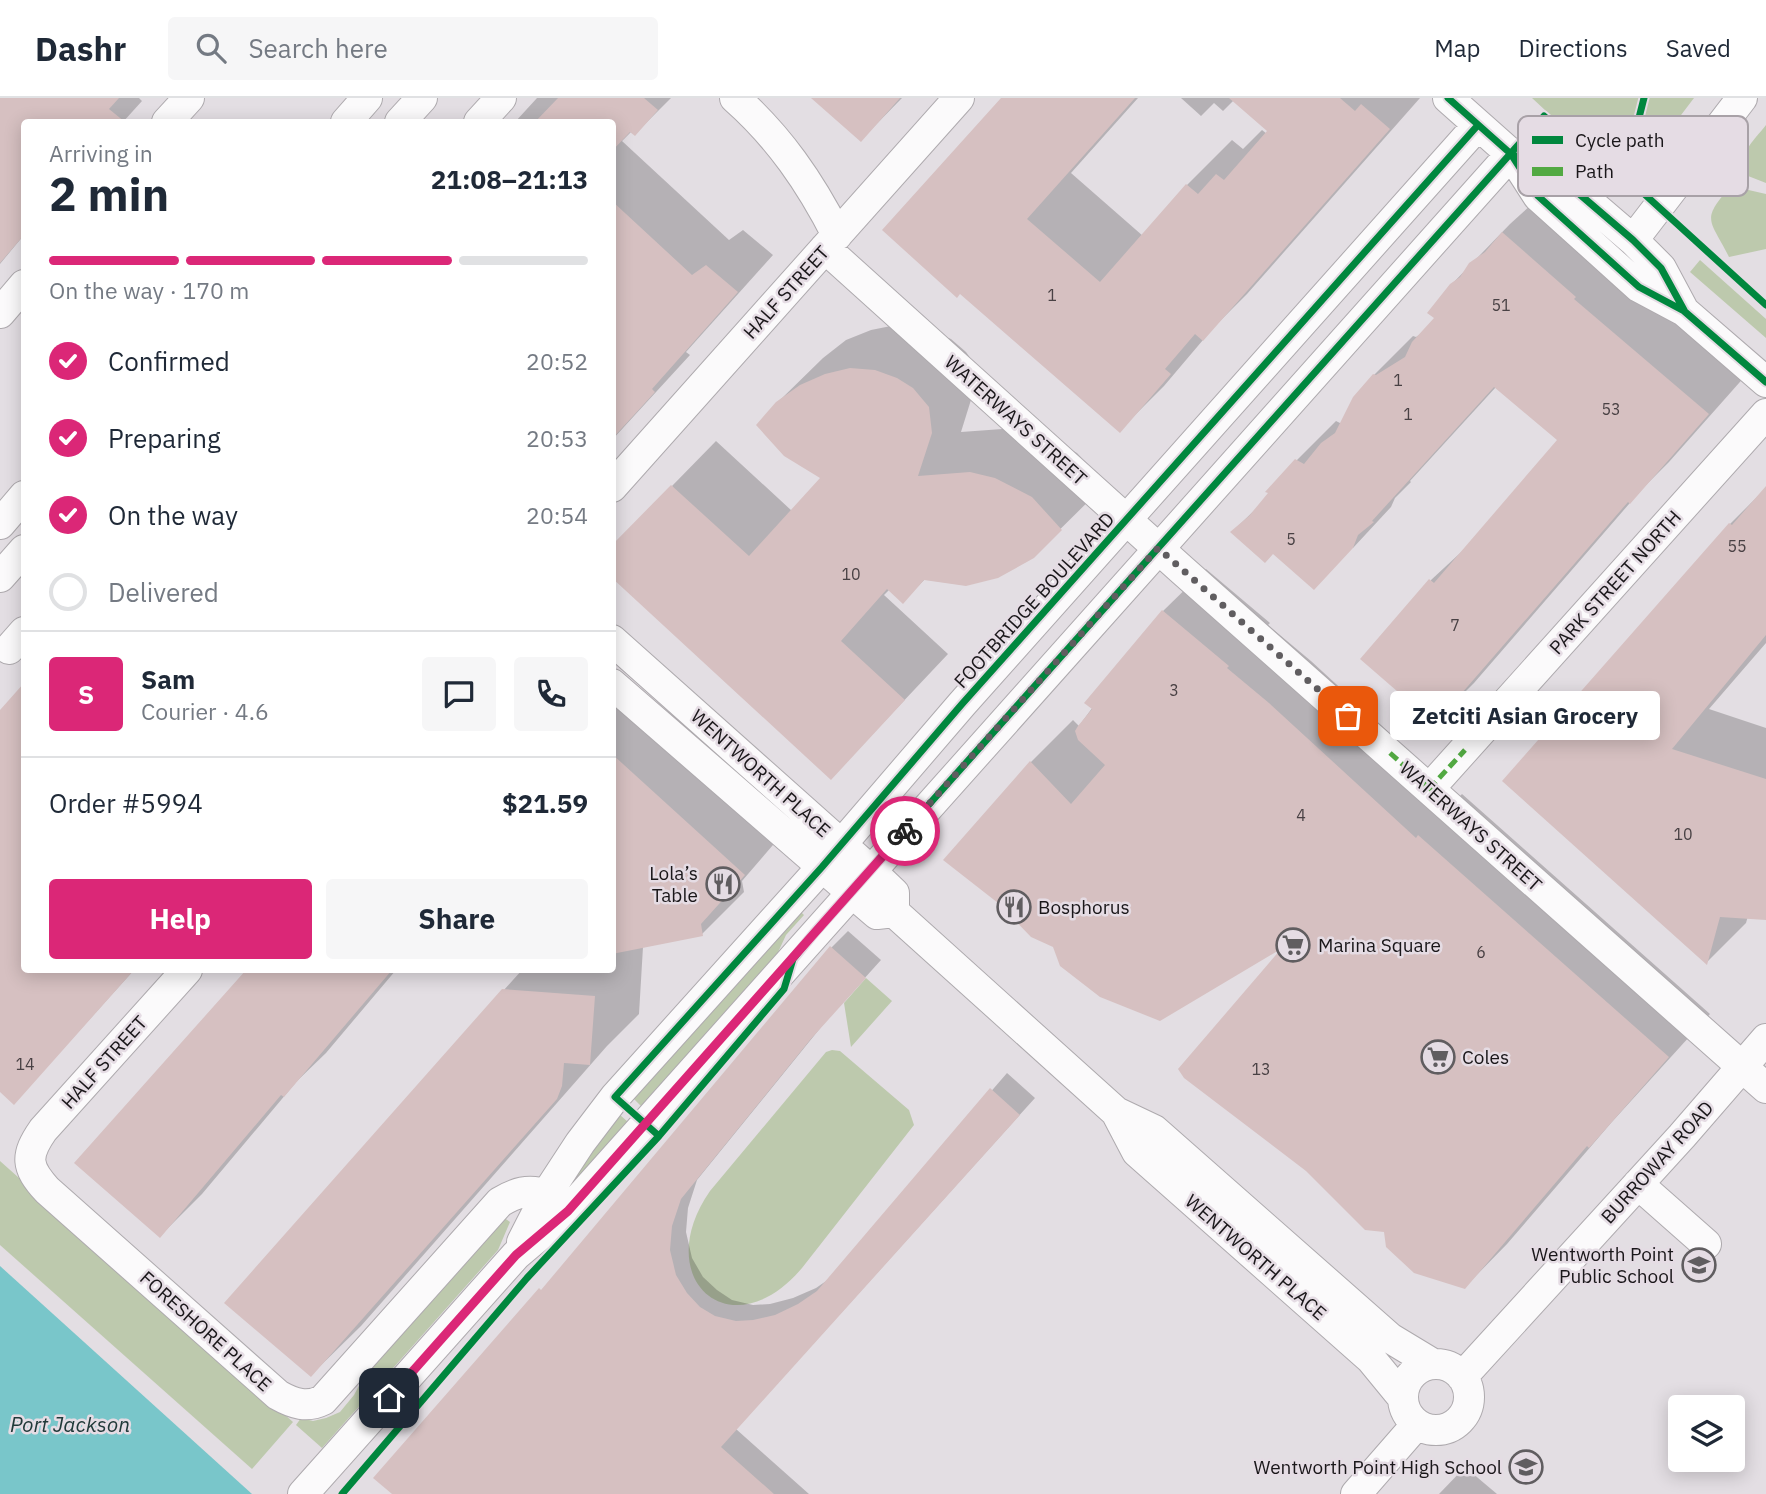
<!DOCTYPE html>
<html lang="en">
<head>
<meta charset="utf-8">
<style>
	:root { --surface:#fff; --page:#f6f6f7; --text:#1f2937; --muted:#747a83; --line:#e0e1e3; --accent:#db2777 }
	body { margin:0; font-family:"IBM Plex Sans",sans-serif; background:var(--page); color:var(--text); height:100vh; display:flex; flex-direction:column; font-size:26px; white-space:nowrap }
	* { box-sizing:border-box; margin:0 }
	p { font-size:23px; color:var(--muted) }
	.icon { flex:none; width:38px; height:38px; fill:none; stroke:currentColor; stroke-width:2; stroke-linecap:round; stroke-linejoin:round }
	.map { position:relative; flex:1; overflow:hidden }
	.details { position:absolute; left:21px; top:21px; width:595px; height:854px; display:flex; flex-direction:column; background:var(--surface); border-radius:7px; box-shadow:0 4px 18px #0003 }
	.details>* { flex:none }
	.controls { position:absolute; left:1668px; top:1297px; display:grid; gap:14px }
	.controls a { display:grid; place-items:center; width:77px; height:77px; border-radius:7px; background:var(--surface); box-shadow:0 4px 18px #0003; font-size:35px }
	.pin { position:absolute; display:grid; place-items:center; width:60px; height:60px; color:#fff; margin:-30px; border-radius:14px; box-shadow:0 4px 10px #0006 }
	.courier { position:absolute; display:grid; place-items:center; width:70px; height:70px; margin:-35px; border:5px solid #db2777; border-radius:50%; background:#fff; color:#222; box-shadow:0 2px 9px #0007 }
	.bubble { position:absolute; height:49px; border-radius:7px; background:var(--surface); box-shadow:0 4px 18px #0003; font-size:23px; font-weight:800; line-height:49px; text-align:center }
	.summary em { font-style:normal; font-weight:800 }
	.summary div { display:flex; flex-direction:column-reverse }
	.summary { display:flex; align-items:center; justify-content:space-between; height:119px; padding:0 28px }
	h1 { font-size:46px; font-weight:800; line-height:52px }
	.bar { display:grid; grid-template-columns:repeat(4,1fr); gap:10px 7px; align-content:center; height:84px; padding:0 28px }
	.bar i { height:9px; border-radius:5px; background:var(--line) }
	.bar .active { background:var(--accent) }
	.bar p { grid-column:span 4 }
	.line { display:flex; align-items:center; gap:18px; padding:0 28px; border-top:2px solid var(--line) }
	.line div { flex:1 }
	.round { display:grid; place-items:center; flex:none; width:74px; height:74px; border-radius:7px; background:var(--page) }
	ol { padding:0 28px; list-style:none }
	li { display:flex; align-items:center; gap:21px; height:77px }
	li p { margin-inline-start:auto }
	li .icon { padding:7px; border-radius:50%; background:var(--accent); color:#fff; stroke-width:4 }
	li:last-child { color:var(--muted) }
	li i { width:38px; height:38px; border:4px solid var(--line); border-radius:50% }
	.cta { display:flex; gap:14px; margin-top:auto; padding:14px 28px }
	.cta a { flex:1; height:80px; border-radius:7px; background:var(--accent); color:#fff; font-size:28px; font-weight:800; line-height:80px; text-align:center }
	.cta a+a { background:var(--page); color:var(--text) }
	header { display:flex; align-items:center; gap:42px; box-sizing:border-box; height:98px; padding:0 35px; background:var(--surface); border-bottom:2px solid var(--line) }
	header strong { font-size:33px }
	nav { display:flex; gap:38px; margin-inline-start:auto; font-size:24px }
	.search { width:490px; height:63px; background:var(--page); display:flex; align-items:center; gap:18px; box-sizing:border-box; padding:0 24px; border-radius:7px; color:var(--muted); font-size:26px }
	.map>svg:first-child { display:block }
	.green { fill:#bdc9ad }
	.water { fill:#79c6ca }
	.shadow { fill:#0003 }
	.building { fill:#d6c0c1 }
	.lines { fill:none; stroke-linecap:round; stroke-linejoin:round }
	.minor-casing { stroke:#aeaaae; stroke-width:32 }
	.minor { stroke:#fbfafb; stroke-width:30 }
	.quiet { stroke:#52a942; stroke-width:5; stroke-dasharray:10 5; stroke-linecap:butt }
	.cycleway-casing { stroke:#e5dce4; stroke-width:11 }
	.cycleway { stroke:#00873e; stroke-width:7 }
	.done { stroke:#605d60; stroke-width:7; stroke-dasharray:0 12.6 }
	.route { stroke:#db2777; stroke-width:9 }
	.labels { text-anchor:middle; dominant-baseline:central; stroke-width:5; stroke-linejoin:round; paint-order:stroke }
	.number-label { font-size:16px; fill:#494144 }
	.street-label { font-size:19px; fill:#1a171a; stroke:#e5dce4 }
	.poi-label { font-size:19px; fill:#1a171a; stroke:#e5dce4; text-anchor:end }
	.water-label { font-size:21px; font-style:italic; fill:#203939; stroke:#e5dce4 }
	.key { fill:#e5dce4; stroke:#a8a1a7; stroke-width:2 }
	.key-label { font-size:19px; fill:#1a171a }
</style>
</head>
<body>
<header>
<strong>Dashr</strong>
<div class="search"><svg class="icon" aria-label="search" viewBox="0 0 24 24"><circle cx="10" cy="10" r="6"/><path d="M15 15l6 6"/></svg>Search here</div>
<nav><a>Map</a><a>Directions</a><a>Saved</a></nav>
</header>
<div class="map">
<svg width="1766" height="1396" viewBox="0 0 1766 1396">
	<rect width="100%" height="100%" fill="#e3dee3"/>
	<path class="green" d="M1532 0H1694L1627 88Z
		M1766 27V85L1743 76C1740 53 1752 45 1766 27Z
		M1731 88 1766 96V151L1729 159C1710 121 1700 123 1731 88Z
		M1700 162 1766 221V240L1690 174Z
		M801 814 804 817 786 837 774 863 643 1010 632 999Z
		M866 880 892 903 851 949 844 905Z
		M832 952 840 953 909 1012 914 1027 802 1170C731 1254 649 1181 710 1093L826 954Z
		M620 1017 628 1024 565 1099 569 1083Z
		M0 1063 293 1324 252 1371 0 1147Z
		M503 1119 510 1124 498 1152 322 1350 296 1327 301 1320 313 1323 326 1320 340 1314 354 1297 373 1262Z"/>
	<path class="water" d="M0 1168 252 1396H0Z"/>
	<path class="shadow" d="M0 0H139L142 3 123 24H24V137L0 166Z
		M537 0H671L635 36 632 33 622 43 729 142 743 132 773 157 686 254 690 257 612 342V24H515Z
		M814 0H902L861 42Z
		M1003 0H1138L1071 75 1143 138 1187 87 1232 42 1243 51 1262 32 1267 36 1269 33 1234 2 1223 13 1214 5 1201 18 1181 0H1420L1247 196 1214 229 1164 288 1119 333 960 194Z
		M1542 97 1747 276 1669 364 1642 391 1474 585 1435 624 1431 482 1471 445 1559 342 1496 289 1410 383 1411 384 1395 400 1391 409 1353 450 1273 454 1233 433 1266 401 1270 395 1268 393 1297 362 1336 323 1342 326 1374 277 1413 238 1416 239 1422 235 1437 220 1451 187 1510 126Z
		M896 227 920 228 951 241 966 254 973 264 975 289 961 334 1016 330 1040 336 1077 355 1106 386 1033 458 926 480 903 504 890 491 884 497 948 556 831 680 672 388 716 343 792 413 823 380 777 305 823 260 846 242 871 232Z
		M1766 390V545L1709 611 1766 630V819L1748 818 1746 825 1707 864 1505 683 1730 426Z
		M1206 471 1270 525 1268 527 1311 563 1459 699 1462 696 1710 916 1611 1025 1507 1146 1465 1189 1385 1132 1288 845 1054 848 946 762 1031 664 1073 622 1079 628 1163 513Z
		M612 577 785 733 742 783 744 794 702 836 643 849 639 916 607 948 361 1228 311 1277 503 893 522 872H612Z
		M24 587V872H134L14 1005 0 992V615Z
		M848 833 881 862 826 923 697 1082 688 1110 686 1134 692 1160 703 1179 717 1192 732 1202 753 1207 770 1206 793 1200 816 1190 829 1181 1007 975 1035 1000 736 1331 809 1396H394L376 1380 557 1175 831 850Z
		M248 872H396L326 955 297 983 202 1096 160 1138 76 1064Z
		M1465 1369 1497 1396H1439Z"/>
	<path class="building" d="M0 0H119L109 11 125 24H24V137L0 165Z
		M558 0H644L658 12 635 38 630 34 612 53V24H535Z
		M811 0H900L861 44Z
		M1001 0H1135L1027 121 1100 184 1186 86 1198 96 1216 76 1224 82 1267 33 1229 0H1340L1355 13 1361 6 1390 31 1203 243 1195 236 1165 271 1171 276 1120 335 960 196 957 200 882 132Z
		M612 103 692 177 706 167 738 194 652 291 655 294 612 341Z
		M1502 134 1576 199 1574 201 1709 316 1630 406 1628 404 1435 626 1360 561 1429 481 1434 485 1557 342 1494 289 1372 423 1374 424 1358 437 1353 450 1314 492 1273 456 1265 465 1230 434 1249 418 1268 395 1265 394 1295 361 1304 366 1321 345 1335 335 1353 299 1373 276 1376 277 1405 259 1412 244 1434 220 1427 215 1450 186 1460 179 1469 165 1485 154Z
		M850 270 875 272 897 280 913 290 929 309 932 335 918 378 970 374 995 380 1032 399 1062 432 1034 460 998 480 966 488 924 482 903 506 887 491 841 543 905 602 831 682 612 480V447L671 387 749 458 820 380 784 358 756 327 776 304 800 287 825 276Z
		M1766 388V537L1672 651 1766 681V822L1720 819 1707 867 1502 683 1729 425 1732 427Z
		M1162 512 1229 568 1227 570 1269 605 1416 740 1418 737 1669 959 1589 1050 1587 1048 1465 1191 1414 1175 1386 1149 1384 1134 1365 1132 1306 1073 1184 980 1178 971 1281 851 1160 923 1100 899 1060 868 1053 849 1031 839 998 805 943 762 1030 663 1071 706 1105 667 1078 642 1075 633 1078 628 1092 611 1084 605Z
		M24 585V872H134L14 1007 0 994V612Z
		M612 656 745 777 701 826 703 838 612 856Z
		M830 848 866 880 810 942 681 1101 672 1128 670 1152 676 1177 687 1195 700 1209 715 1218 736 1223 753 1222 775 1217 798 1206 817 1193 990 990 1020 1017 721 1349 774 1396H392L373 1380 539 1190 541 1192Z
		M246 872H392L284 999 281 997 160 1140 74 1065Z
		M502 891 595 898 590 967 564 965 562 988 557 1001 311 1279 224 1205Z"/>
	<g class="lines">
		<defs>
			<path id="minor" d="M735 0C779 39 810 84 837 137
				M1448 0 1511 56 1556 76 1633 142 1661 170 1684 213
				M167 24 189 0
				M346 24 367 0
				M400 24 422 0
				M479 24 501 0
				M1511 56 1538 98 1639 189 1684 213 1766 284
				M1633 142 1742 0
				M825 150 1181 471 1766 990
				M0 215 24 187
				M612 389 959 0
				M0 426 24 398
				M0 479 24 452
				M612 542 870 772 894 795V814L877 816 856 798 612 586
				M9 551 24 534
				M1429 691 1766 316
				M894 814 1116 1014 1154 1032 1390 1240 1433 1266
				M187 872 43 1032C25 1058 26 1069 47 1092L278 1297C294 1306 307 1310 323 1302L500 1104C515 1095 529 1090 546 1097
				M1116 1014 1137 1054 1371 1261 1403 1300
				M1638 1086 1706 1146
				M522 1144 546 1097 580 1045 615 999 822 769 962 606 1478 27
				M1403 1299a33 33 0 1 1 66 0a33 33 0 1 1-66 0Z
				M1462 1279 1682 1038 1766 941
				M303 1396 516 1157 568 1113 1511 56
				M1356 1396 1417 1326"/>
		</defs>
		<use href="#minor" class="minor-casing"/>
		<use href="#minor" class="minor"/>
		<path class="quiet" d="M1390 655 1469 726
			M1429 691 1465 652"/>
		<defs>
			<path id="cycleway" d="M1448 0 1511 56 1556 76 1633 142 1661 170 1684 212
				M1644 0 1626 71 1641 93 1766 207
				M1511 56 1538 98 1639 189 1684 213 1766 284
				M659 1038 615 999 822 769 962 606 1478 27
				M342 1396 527 1180 659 1038 784 891 793 861 815 834 1544 18 1610 78 1626 71"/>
		</defs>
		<use href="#cycleway" class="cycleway-casing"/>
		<use href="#cycleway" class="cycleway"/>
	</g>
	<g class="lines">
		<path class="done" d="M905 733 1158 450 1348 618"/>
		<path class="route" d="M389 1300 516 1157 568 1113 905 733"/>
	</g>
	<defs>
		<symbol id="restaurant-ring" viewBox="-11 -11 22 22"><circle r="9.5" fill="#e5dce4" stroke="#605d60" stroke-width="1.5"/><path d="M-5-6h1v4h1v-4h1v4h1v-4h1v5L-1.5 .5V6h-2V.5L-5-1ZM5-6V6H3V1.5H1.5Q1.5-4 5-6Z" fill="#605d60"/></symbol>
		<symbol id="supermarket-ring" viewBox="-11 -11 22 22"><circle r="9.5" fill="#e5dce4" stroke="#605d60" stroke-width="1.5"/><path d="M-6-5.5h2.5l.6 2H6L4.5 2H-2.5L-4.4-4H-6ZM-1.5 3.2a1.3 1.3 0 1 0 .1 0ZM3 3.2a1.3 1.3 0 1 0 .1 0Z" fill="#605d60"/></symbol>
		<symbol id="school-ring" viewBox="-11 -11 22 22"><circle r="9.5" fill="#e5dce4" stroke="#605d60" stroke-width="1.5"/><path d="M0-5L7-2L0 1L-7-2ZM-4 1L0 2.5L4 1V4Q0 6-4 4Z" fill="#605d60"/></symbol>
	</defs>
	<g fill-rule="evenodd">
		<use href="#restaurant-ring" x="704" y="767" width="38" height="38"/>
		<use href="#restaurant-ring" x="995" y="790" width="38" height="38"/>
		<use href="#supermarket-ring" x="1274" y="828" width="38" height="38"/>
		<use href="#supermarket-ring" x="1419" y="940" width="38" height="38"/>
		<use href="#school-ring" x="1680" y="1148" width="38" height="38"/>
		<use href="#school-ring" x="1507" y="1350" width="38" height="38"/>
	</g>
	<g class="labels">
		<g class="number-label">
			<text x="1052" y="197">1</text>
			<text x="1501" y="207">51</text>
			<text x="1398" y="282">1</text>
			<text x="1611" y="311">53</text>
			<text x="1408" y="316">1</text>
			<text x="1291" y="441">5</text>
			<text x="1737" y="448">55</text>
			<text x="851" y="476">10</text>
			<text x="1455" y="527">7</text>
			<text x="1174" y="592">3</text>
			<text x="1301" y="717">4</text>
			<text x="1683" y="736">10</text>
			<text x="1481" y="854">6</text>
			<text x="25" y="966">14</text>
			<text x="1261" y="971">13</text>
		</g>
		<g class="street-label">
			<text transform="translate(786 194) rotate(-48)">HALF STREET</text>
			<text transform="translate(1016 322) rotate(42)">WATERWAYS STREET</text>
			<text transform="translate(1615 484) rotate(-48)">PARK STREET NORTH</text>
			<text transform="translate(1034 502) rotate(-48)">FOOTBRIDGE BOULEVARD</text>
			<text transform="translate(761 675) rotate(42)">WENTWORTH PLACE</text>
			<text transform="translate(1471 728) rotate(42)">WATERWAYS STREET</text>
			<text transform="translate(104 964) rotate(-48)">HALF STREET</text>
			<text transform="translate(1657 1064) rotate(-48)">BURROWAY ROAD</text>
			<text transform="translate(1256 1159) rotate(41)">WENTWORTH PLACE</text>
			<text transform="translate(206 1233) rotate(42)">FORESHORE PLACE</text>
		</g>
		<g class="poi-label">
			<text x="698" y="775">Lola’s<tspan x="698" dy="22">Table</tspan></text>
			<text x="1038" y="809" text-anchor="start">Bosphorus</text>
			<text x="1318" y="847" text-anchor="start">Marina Square</text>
			<text x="1462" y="959" text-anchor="start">Coles</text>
			<text x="1674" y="1156">Wentworth Point<tspan x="1674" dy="22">Public School</tspan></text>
			<text x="1502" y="1369">Wentworth Point High School</text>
		</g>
		<g class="water-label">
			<text x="70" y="1326">Port Jackson</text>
		</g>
	</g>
	<rect x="1518" y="18" width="230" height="80" rx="10" class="key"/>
	<rect x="1532" y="38" width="31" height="8" fill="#00873e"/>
	<rect x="1532" y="69" width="31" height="9" fill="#52a942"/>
	<g class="key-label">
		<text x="1575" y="49">Cycle path</text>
		<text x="1575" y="80">Path</text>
	</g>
</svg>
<div class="controls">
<a><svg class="icon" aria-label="layers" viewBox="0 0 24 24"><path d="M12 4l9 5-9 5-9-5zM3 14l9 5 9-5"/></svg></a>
</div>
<div class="pin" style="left:1348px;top:618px;background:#ea580c"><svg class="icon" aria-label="bag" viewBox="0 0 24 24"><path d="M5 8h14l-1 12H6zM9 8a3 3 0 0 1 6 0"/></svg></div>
<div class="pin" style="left:389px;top:1300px;background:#1f2937"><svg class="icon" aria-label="home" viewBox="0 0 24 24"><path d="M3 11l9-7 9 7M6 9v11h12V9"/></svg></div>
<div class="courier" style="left:905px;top:733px"><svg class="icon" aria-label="bike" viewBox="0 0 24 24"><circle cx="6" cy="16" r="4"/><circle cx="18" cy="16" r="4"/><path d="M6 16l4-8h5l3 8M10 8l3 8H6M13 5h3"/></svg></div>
<div class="bubble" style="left:1390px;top:593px;width:270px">Zetciti Asian Grocery</div>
<section class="details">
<div class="summary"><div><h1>2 min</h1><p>Arriving in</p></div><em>21:08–21:13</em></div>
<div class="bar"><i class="active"></i><i class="active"></i><i class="active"></i><i></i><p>On the way · 170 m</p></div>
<ol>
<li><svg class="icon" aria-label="check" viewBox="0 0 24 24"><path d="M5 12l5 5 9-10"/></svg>Confirmed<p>20:52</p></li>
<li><svg class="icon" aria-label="check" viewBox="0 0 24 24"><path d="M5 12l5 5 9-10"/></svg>Preparing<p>20:53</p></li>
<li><svg class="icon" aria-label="check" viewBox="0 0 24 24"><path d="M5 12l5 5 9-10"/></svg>On the way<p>20:54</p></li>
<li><i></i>Delivered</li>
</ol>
<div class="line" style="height:126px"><b class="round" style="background:var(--accent);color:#fff">S</b><div><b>Sam</b><p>Courier · 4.6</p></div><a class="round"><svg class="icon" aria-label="chat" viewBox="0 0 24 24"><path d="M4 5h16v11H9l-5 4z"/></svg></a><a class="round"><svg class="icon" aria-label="phone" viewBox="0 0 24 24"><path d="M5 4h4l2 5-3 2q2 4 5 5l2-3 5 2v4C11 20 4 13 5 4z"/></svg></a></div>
<div class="line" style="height:91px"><div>Order #5994</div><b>$21.59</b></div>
<div class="cta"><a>Help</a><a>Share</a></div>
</section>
</div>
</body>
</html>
